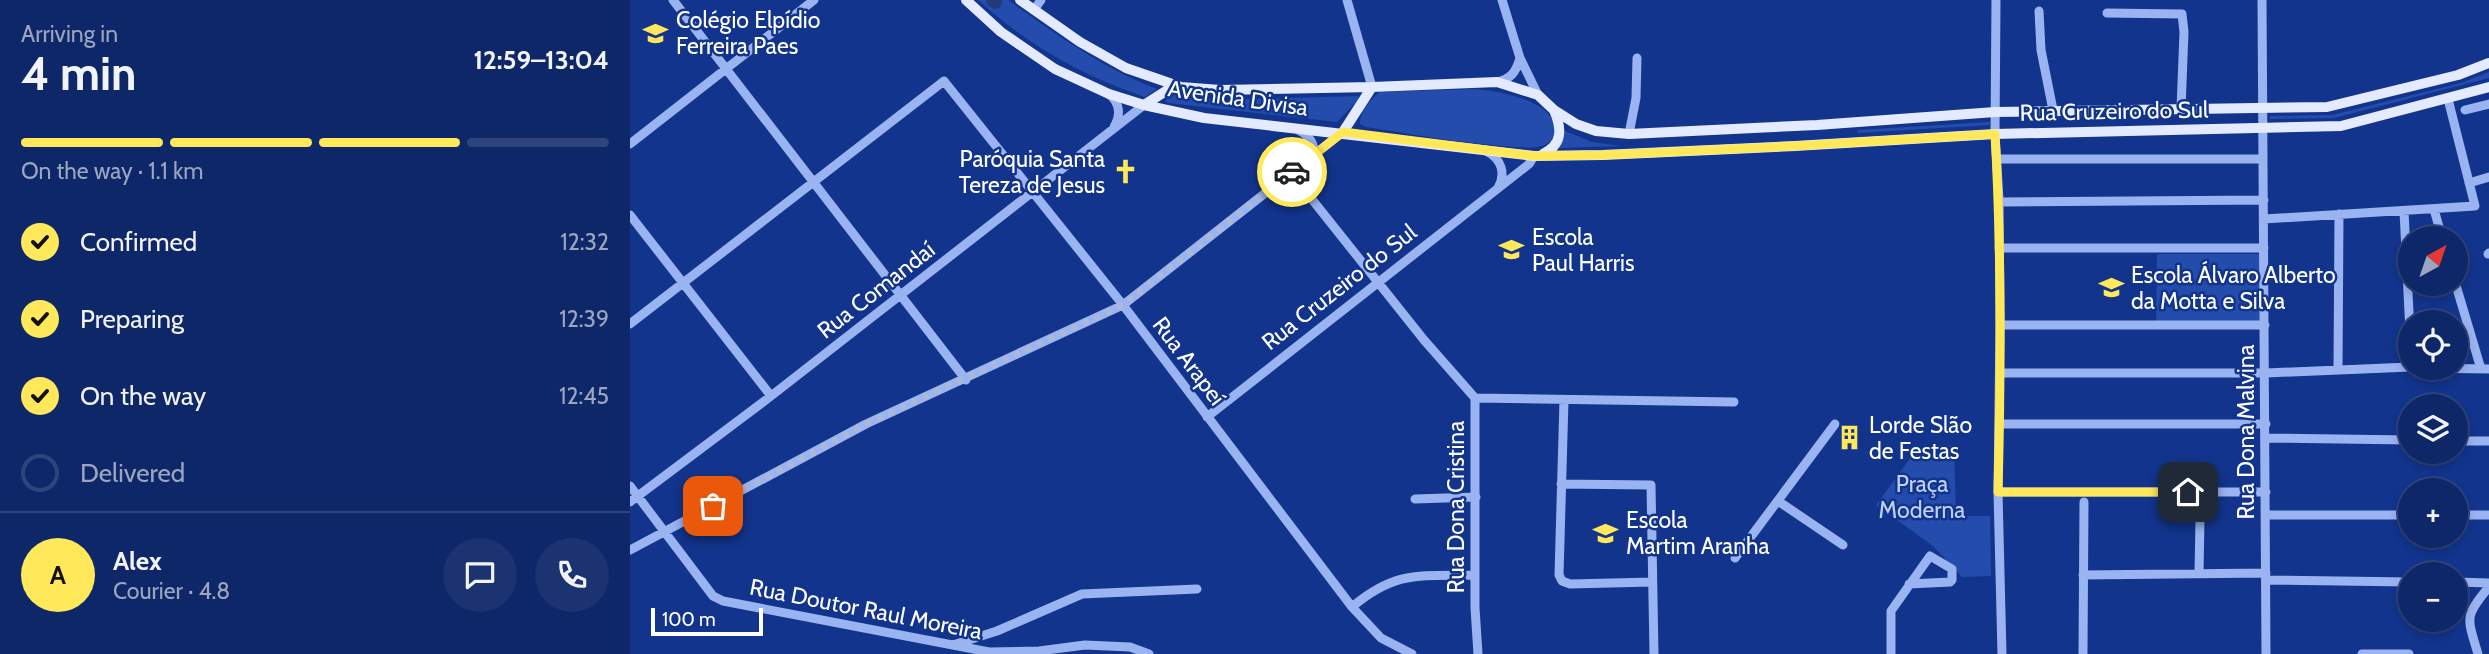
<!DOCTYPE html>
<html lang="en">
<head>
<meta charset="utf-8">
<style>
	:root { --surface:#0e2769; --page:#1c3371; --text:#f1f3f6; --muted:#9ba5c0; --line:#2e447d; --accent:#ffe95a }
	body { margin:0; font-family:Cabin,sans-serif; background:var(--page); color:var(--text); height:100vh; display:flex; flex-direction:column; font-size:26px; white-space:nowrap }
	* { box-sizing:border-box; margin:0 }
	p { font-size:23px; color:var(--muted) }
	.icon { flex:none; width:38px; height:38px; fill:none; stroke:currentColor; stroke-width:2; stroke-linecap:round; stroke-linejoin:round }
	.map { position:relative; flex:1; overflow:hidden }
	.side { display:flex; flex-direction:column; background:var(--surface); width:630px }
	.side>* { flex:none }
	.needle { width:46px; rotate:40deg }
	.controls { position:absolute; left:1768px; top:226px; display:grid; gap:14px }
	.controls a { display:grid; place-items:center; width:70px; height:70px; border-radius:50%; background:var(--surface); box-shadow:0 4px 10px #0003,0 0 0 2px var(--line); font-size:35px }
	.scale { position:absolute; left:21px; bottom:18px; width:112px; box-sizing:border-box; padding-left:7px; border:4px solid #fff; border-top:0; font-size:19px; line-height:24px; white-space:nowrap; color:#fff; -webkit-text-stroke:5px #12348c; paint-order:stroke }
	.pin { position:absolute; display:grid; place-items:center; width:60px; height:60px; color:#fff; margin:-30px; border-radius:14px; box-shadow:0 4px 10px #0006 }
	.courier { position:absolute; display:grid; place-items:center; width:70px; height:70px; margin:-35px; border:5px solid #ffe95a; border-radius:50%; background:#fff; color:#222; box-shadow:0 2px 9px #0007 }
	.overview em { font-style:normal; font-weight:700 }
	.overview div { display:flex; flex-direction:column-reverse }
	.overview { display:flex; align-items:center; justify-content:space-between; height:119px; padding:0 21px }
	h1 { font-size:46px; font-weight:700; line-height:52px }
	.bar { display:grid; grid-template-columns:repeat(4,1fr); gap:10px 7px; align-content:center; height:84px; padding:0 21px }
	.bar i { height:9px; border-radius:5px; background:var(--line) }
	.bar .selected { background:var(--accent) }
	.bar p { grid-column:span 4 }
	.line { display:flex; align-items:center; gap:18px; padding:0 21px; border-top:2px solid var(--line) }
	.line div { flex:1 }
	.round { display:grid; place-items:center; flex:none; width:74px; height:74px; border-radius:37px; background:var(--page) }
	ol { padding:0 21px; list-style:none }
	li { display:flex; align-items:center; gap:21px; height:77px }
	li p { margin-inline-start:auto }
	li .icon { padding:7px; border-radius:50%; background:var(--accent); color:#111; stroke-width:4 }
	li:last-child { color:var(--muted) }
	li i { width:38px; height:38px; border:4px solid var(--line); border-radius:50% }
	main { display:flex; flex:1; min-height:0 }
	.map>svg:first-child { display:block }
	.green { fill:#234cac }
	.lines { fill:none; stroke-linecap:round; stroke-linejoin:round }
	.river { stroke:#213a7c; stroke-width:14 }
	.minor { stroke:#9ab3f1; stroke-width:9 }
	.major { stroke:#e4eaff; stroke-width:10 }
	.done { stroke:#acb8d7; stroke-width:7; stroke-dasharray:0 12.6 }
	.route { stroke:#ffe95a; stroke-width:9 }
	.labels { text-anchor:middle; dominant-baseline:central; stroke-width:5; stroke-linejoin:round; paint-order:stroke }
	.poi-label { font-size:23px; fill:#fff; stroke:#12348c; text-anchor:start }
	.street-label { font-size:23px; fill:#fff; stroke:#12348c }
	.park-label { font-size:23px; fill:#c0d2fc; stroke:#12348c }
</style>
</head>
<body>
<main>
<section class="side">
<div class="overview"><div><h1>4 min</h1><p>Arriving in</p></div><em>12:59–13:04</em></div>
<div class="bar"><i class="selected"></i><i class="selected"></i><i class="selected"></i><i></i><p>On the way · 1.1 km</p></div>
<ol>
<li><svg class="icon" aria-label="check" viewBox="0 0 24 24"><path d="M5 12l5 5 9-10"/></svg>Confirmed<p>12:32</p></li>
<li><svg class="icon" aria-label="check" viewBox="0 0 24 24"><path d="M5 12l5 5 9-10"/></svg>Preparing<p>12:39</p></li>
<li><svg class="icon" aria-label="check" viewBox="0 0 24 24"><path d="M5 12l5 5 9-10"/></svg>On the way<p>12:45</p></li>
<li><i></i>Delivered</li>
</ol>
<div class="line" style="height:126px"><b class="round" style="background:var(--accent);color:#111">A</b><div><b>Alex</b><p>Courier · 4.8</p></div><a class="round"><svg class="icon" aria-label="chat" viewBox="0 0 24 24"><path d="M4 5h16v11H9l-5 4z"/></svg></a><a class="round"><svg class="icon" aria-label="phone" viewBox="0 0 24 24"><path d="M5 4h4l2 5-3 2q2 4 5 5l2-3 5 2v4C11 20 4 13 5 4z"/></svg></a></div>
</section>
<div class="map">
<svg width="1859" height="654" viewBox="0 0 1859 654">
	<rect width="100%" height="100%" fill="#12348c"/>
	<path class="green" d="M348 0H357L364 6 368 0H378C426 34 472 68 527 89L515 97C450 75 399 46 348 0Z
		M1859 72V78L1704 118 1640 119V116L1702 115 1831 83Z
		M845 89C867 91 926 100 925 131 924 138 919 144 912 146 900 149 886 147 874 146 828 143 782 134 736 127L730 124C730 111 741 99 750 92Z
		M547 93 589 100 728 96V100L707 122 538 103 535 101 541 94Z
		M1360 122V125L1228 133 1227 130Z
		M935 131 962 142 992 146 929 148 934 138Z
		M1527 254H1629V323L1526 322Z
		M1324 445 1326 516H1360L1361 576 1332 577 1303 546 1246 505 1289 446Z"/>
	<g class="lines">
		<path class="river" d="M363 0 365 2"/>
		<path class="minor" d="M43 0 336 380
			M717 0 742 87
			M872 0 890 58 908 95
			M1366 0 1365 134 1369 199 1370 325 1368 492 1372 654
			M1632 0 1636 654
			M404 10 411 0
			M1409 11 1411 50 1423 110
			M1477 13 1552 14 1554 32 1551 109
			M867 82C881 79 886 72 890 58
			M479 94C490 103 491 115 484 127
			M1835 110 1859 104
			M667 129C678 135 687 144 682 157
			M999 134 1006 98 1007 58
			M0 144 184 0
			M856 151C872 159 876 174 868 188
			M1367 159H1632
			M661 173 794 340 845 398V608L848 654
			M1839 183 1859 177
			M1369 202 1634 200
			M1804 209 1812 238
			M1774 211 1780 333
			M0 215 141 396
			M1634 219 1845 206 1818 99
			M1369 248H1634
			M1858 254 1859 253
			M1825 282 1851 369
			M0 324 314 81 493 305 722 607 751 638 782 654
			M1370 325H1635
			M1788 368 1859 369
			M1708 369 1709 214
			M1370 373H1636L1780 367
			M845 398 1104 402
			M934 400 929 575 932 581 940 584 1022 582
			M577 417 899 164 904 156
			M1370 424H1636
			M1636 438 1780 440
			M1825 441H1859
			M931 484 1021 485 1024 654
			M0 486 83 596 93 601 359 652 409 651 455 645 500 647 519 654
			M1368 492H1636
			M785 499 846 497
			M1148 501 1213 545
			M0 502 141 396 514 105
			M1636 515H1780
			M1825 515H1859
			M0 550 236 424 493 305 713 132
			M1105 558 1205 424
			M1569 573 1570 519
			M1453 575 1636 573
			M1637 580 1780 582
			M1825 582 1859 583
			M722 607C766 570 790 576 845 575
			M323 645 367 631 452 594 567 589
			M1261 654V611L1300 556 1322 569V580L1320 582 1279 584
			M1453 654 1454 502
			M1732 654H1779
			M1848 654C1837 617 1834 617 1859 587"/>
		<path class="major" d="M336 0 371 32 425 69 479 94 514 105 574 118 904 156 973 155 1165 146 1365 134 1711 126 1859 87
			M390 0 450 42 496 68 551 87 590 90 742 87 867 82 908 95 924 110 946 124 966 131 999 134 1187 125 1365 112 1697 107 1828 75 1859 63
			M514 105 539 89 551 87
			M713 132 742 87
			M913 154C933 144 932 129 924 110"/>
	</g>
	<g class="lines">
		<path class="done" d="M83 506 236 424 493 305 662 172"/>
		<path class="route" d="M662 172 713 132 904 156 973 155 1165 146 1365 134C1372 253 1371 372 1368 492H1558"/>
	</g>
	<defs>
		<symbol id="school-bare" viewBox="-9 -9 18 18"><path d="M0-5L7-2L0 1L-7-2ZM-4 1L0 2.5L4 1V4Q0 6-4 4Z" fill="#ffe95a" stroke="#12348c" stroke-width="2.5" paint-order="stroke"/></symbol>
		<symbol id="church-bare" viewBox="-9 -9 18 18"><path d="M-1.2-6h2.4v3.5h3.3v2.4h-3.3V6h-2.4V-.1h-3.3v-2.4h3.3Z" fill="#ffe95a" stroke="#12348c" stroke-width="2.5" paint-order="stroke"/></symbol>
		<symbol id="building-bare" viewBox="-9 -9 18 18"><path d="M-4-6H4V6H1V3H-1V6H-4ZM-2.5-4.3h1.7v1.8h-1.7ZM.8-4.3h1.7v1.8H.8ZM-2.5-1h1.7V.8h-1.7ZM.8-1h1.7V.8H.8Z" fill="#ffe95a" stroke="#12348c" stroke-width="2.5" paint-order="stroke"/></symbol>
	</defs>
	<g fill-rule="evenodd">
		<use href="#school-bare" x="8" y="16" width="35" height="35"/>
		<use href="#church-bare" x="478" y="154" width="35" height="35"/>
		<use href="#school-bare" x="864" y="232" width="35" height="35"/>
		<use href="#school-bare" x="1464" y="270" width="35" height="35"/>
		<use href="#building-bare" x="1202" y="420" width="35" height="35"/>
		<use href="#school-bare" x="958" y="516" width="35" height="35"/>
	</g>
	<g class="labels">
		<g class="poi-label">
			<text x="46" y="20">Colégio Elpídio<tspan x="46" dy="26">Ferreira Paes</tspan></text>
			<text x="475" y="159" text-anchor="end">Paróquia Santa<tspan x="475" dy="26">Tereza de Jesus</tspan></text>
			<text x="902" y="237">Escola<tspan x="902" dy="26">Paul Harris</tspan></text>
			<text x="1501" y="275">Escola Álvaro Alberto<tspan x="1501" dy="26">da Motta e Silva</tspan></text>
			<text x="1239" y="425">Lorde Slão<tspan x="1239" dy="26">de Festas</tspan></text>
			<text x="996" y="520">Escola<tspan x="996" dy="26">Martim Aranha</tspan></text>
		</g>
		<g class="street-label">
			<text transform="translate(608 98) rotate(8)">Avenida Divisa</text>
			<text transform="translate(1484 111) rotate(-1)">Rua Cruzeiro do Sul</text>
			<text transform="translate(709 287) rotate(-38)">Rua Cruzeiro do Sul</text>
			<text transform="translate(246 290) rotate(-38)">Rua Comandaí</text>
			<text transform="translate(559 361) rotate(53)">Rua Arapeí</text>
			<text transform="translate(1616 432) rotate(-90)">Rua Dona Malvina</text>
			<text transform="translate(826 507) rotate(-90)">Rua Dona Cristina</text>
			<text transform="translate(236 609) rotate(11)">Rua Doutor Raul Moreira</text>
		</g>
		<g class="park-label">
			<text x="1292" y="484">Praça<tspan x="1292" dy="26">Moderna</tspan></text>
		</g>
	</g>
</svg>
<div class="controls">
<a><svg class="needle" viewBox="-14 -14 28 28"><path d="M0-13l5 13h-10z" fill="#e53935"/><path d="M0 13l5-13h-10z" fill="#9ba5c0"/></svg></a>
<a><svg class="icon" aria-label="locate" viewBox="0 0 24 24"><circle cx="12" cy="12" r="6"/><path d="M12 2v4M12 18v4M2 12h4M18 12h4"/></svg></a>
<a><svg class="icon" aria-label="layers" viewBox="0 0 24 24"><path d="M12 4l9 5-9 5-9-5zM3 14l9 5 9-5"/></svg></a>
<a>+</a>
<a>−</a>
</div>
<div class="scale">100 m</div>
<div class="pin" style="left:83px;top:506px;background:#ea580c"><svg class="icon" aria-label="bag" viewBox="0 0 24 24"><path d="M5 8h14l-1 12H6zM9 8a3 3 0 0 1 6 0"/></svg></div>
<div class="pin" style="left:1558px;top:492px;background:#1f2937"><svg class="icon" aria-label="home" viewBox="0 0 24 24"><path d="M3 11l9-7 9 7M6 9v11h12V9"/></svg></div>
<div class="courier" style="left:662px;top:172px"><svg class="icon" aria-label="car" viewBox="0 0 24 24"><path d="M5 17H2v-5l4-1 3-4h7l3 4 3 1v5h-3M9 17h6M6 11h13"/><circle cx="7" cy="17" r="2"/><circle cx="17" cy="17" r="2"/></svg></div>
</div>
</main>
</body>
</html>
